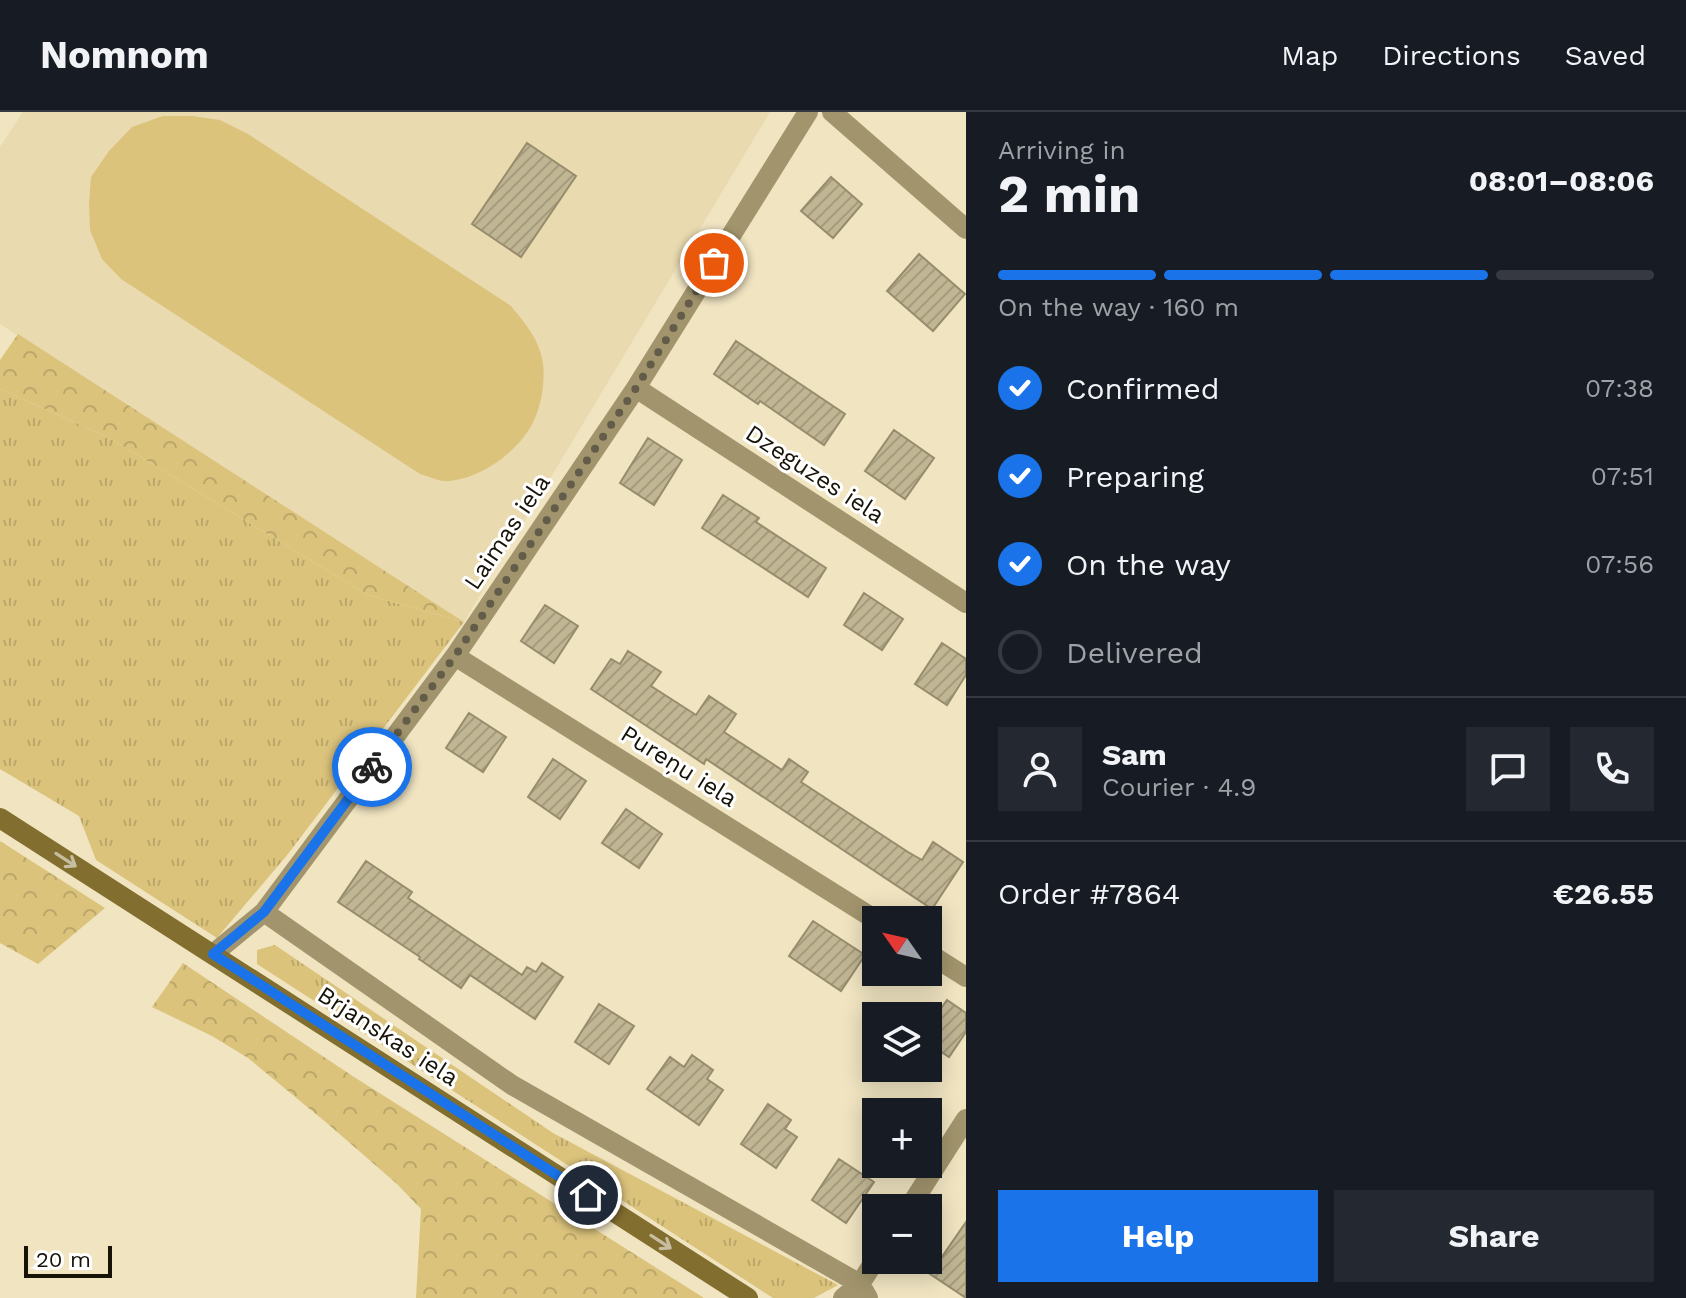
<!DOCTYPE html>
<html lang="en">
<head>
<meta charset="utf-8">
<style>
	:root { --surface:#171b24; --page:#242831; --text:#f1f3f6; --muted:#9ea1a6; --line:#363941; --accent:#1a73e8 }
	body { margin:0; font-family:"Work Sans",sans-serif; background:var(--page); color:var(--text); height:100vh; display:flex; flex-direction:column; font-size:30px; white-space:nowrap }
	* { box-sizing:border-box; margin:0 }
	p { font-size:26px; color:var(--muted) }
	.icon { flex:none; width:44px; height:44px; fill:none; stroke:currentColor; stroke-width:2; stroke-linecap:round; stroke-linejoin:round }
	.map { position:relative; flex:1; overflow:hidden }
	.details { display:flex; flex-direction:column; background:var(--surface); width:720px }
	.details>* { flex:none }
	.needle { width:52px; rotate:304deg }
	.tools { position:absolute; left:862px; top:794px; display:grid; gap:16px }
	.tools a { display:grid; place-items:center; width:80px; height:80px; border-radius:0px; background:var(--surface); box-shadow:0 4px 20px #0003; font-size:40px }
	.scale { position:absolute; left:24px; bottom:20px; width:88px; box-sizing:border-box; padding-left:8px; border:4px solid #171307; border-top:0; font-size:22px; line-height:28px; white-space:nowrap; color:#171307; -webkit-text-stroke:6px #fff; paint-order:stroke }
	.pin { position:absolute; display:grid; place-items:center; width:68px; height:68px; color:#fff; margin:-34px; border:4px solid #fff; border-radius:50%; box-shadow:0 2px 8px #0007 }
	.courier { position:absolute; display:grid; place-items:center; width:80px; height:80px; margin:-40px; border:6px solid #1a73e8; border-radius:50%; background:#fff; color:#222; box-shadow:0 2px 10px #0007 }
	.overview em { font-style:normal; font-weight:700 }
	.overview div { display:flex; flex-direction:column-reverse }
	.overview { display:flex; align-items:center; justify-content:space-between; height:136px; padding:0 32px }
	h1 { font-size:52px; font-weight:700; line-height:60px }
	.bar { display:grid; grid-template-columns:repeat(4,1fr); gap:12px 8px; align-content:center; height:96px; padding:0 32px }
	.bar i { height:10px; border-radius:6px; background:var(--line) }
	.bar .selected { background:var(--accent) }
	.bar p { grid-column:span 4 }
	.line { display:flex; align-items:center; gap:20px; padding:0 32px; border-top:2px solid var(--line) }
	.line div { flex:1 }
	.round { display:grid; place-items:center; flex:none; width:84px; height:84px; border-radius:0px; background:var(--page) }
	ol { padding:0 32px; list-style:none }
	li { display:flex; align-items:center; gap:24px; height:88px }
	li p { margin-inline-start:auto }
	li .icon { padding:8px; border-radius:50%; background:var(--accent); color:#fff; stroke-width:4 }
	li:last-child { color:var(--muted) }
	li i { width:44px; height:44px; border:4px solid var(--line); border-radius:50% }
	.cta { display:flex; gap:16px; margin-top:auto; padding:16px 32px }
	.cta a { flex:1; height:92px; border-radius:0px; background:var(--accent); color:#fff; font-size:32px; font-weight:700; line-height:92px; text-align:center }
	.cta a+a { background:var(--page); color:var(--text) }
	header { display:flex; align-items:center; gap:48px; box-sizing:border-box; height:112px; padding:0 40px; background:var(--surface); border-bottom:2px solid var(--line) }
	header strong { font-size:38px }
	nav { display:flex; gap:44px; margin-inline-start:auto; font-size:28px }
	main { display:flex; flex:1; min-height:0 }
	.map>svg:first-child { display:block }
	.built { fill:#e9dab0 }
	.grass { fill:url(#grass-tufts) }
	.forest { fill:url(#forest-crowns) }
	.pitch { fill:#dbc37c }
	.building { fill:url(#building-hatch); stroke:#978c6c; stroke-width:2 }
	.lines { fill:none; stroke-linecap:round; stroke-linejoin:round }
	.street { stroke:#a2956d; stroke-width:20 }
	.secondary { stroke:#826e2e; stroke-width:20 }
	.oneway { stroke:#c7bea1 }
	.done { stroke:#635c48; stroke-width:8; stroke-dasharray:0 14.4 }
	.route { stroke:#1a73e8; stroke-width:10 }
	.labels { text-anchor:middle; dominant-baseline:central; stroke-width:6; stroke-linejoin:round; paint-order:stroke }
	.street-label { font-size:24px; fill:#171307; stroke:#fff }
</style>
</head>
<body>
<header>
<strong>Nomnom</strong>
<nav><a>Map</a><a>Directions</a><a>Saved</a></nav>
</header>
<main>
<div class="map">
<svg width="966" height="1186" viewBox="0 0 966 1186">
	<defs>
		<pattern id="grass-tufts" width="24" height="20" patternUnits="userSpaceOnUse" patternTransform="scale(2)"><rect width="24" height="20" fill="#dbc37c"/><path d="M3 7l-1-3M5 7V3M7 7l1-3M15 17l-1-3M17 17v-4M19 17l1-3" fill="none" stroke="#bba76a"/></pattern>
		<pattern id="forest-crowns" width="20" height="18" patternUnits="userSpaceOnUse" patternTransform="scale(2)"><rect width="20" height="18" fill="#dbc37c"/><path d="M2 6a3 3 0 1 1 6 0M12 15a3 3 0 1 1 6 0" fill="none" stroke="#bba76a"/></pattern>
		<pattern id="building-hatch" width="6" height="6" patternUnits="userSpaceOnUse" patternTransform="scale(2)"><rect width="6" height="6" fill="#c1b694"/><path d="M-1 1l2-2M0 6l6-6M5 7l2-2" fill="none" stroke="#a59c7e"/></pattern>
	</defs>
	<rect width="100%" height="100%" fill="#f0e4c1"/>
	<path class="built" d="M23 0H770L464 510 0 212V35Z"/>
	<path class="grass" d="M0 277 108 325 368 483 464 510 288 742 217 826 96 748 79 704 0 657Z
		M275 833 553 1021 838 1173 814 1186H773L257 852V838Z"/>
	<path class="forest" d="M18 222 464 510 368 483 108 325 0 277V248Z
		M0 729 105 796 38 852 0 831Z
		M183 851 354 965 704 1186H416L421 1097 397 1072 328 1012 248 946 212 924 152 895Z"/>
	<path class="pitch" d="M163 4H192L220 8 248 22 511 194C525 211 540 228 543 252 545 269 542 290 535 306 522 338 478 370 443 369 436 368 427 364 420 362L121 167 102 147 90 118 89 91 91 65 109 39 132 15Z"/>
	<path class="building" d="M527 31 576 64 521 145 472 112Z
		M831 65 862 92 833 126 801 99Z
		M919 142 965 182 933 219 887 179Z
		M736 229 845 302 824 333 760 289 758 292 714 262Z
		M894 318 934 346 905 387 865 359Z
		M648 326 682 348 654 393 620 371Z
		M723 383 759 406 756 410 826 456 808 485 702 416Z
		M864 481 903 507 882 538 844 513Z
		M545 493 578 514 554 551 521 529Z
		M942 531 966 547V563L947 593 915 572Z
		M628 539 661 560 651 574 696 603 709 584 736 602 724 620 782 658 789 647 808 660 801 670 908 740 922 748 933 730 963 750 932 797 706 647 704 652 591 577 611 547 620 552Z
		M469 601 506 625 483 660 446 636Z
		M553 647 586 669 560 707 528 685Z
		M626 697 662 722 639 756 602 731Z
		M366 749 412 780 408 786 522 863 527 855 536 860 542 851 563 865 535 907 470 863 461 876 419 847 420 845 338 790Z
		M813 809 865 843 841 879 789 844Z
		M947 888 966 901V920L949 945 928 931V915Z
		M599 892 634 914 609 952 575 930Z
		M692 943 713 958 707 967 723 978 699 1013 647 977 670 945 684 955Z
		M768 992 791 1008 785 1017 797 1025 776 1056 741 1032Z
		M839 1047 874 1070 846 1111 812 1088Z
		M966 1110V1186L930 1162Z"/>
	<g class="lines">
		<path class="street" d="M832 0 966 117
			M636 276 966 491
			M455 544 876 808
			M264 800 512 973 860 1172 868 1186
			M928 841 966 865
			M213 842 264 800 455 544 636 276 808 0
			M909 1096 966 1007
			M843 1186 860 1172 876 1147"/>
		<path class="secondary" d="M0 706 748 1186"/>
	</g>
	<defs><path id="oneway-shaft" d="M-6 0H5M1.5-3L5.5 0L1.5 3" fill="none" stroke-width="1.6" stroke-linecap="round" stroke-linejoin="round" transform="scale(2)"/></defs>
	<g class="oneway">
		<use href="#oneway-shaft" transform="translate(66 748) rotate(33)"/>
		<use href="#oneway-shaft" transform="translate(661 1130) rotate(33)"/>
	</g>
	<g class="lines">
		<path class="done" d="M372 655 455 544 636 276 714 151"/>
		<path class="route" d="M372 655 264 800 213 842 588 1083"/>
	</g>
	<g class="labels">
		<g class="street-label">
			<text transform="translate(815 362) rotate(33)">Dzeguzes iela</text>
			<text transform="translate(507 420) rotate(-56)">Laimas iela</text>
			<text transform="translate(679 654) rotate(32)">Pureņu iela</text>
			<text transform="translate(388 924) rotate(33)">Brjanskas iela</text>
		</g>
	</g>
</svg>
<div class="tools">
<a><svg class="needle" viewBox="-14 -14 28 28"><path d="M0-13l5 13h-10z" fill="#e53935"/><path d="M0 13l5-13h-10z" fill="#9ea1a6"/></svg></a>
<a><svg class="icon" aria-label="layers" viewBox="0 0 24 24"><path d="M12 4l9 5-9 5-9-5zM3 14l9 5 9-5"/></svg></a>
<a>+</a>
<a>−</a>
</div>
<div class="scale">20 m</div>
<div class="pin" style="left:714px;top:151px;background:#ea580c"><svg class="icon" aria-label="bag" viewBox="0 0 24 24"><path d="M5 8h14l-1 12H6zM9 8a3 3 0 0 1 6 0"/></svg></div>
<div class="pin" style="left:588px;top:1083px;background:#1f2937"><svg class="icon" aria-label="home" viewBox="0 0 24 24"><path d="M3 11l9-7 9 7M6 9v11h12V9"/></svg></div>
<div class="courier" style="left:372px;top:655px"><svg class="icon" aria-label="bike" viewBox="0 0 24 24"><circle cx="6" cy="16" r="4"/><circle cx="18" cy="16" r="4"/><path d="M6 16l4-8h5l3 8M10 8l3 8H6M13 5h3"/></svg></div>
</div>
<section class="details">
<div class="overview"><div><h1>2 min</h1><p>Arriving in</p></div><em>08:01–08:06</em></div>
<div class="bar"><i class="selected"></i><i class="selected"></i><i class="selected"></i><i></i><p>On the way · 160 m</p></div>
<ol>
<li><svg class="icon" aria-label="check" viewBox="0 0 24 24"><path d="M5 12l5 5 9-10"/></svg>Confirmed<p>07:38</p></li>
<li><svg class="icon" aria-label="check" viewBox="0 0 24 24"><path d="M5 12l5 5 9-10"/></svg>Preparing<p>07:51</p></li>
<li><svg class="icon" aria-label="check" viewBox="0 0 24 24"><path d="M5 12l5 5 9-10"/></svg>On the way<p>07:56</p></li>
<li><i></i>Delivered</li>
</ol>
<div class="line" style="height:144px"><a class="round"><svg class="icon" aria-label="person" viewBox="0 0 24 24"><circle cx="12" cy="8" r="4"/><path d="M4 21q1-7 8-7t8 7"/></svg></a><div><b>Sam</b><p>Courier · 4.9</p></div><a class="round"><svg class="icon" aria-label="chat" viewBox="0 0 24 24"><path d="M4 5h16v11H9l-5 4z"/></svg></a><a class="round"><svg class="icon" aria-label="phone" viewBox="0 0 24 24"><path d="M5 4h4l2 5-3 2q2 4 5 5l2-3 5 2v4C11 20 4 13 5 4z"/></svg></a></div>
<div class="line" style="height:104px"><div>Order #7864</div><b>€26.55</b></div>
<div class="cta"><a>Help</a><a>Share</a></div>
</section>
</main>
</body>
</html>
